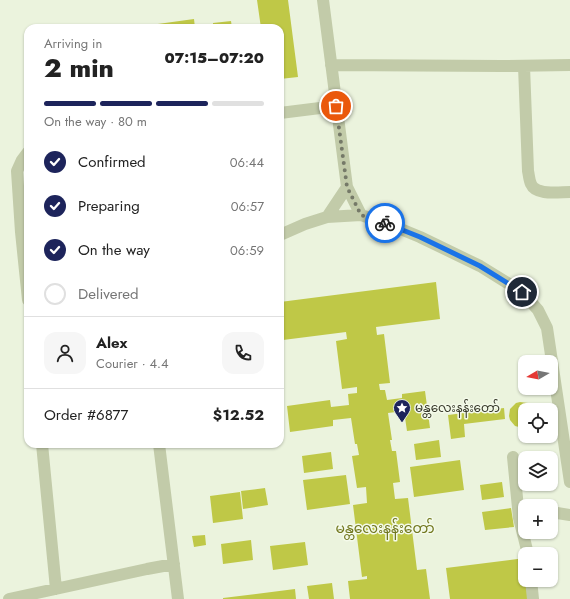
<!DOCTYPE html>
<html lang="en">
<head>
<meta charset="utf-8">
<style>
	:root { --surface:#fff; --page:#f6f6f6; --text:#222; --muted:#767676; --line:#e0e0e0; --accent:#1d245b }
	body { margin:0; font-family:Jost,"Noto Sans Myanmar",sans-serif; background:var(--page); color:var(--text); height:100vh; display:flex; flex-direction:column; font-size:15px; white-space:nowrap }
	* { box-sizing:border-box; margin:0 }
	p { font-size:13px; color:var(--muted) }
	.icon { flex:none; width:22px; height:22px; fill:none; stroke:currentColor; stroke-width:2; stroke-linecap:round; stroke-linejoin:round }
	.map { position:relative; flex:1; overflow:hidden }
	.drawer { position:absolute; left:24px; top:24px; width:260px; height:424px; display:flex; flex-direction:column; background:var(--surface); border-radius:12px; box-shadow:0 1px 3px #0004 }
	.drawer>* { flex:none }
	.needle { width:26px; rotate:260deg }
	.fabs { position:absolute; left:518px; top:355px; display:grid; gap:8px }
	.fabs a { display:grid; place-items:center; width:40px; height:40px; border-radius:8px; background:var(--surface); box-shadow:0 1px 3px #0004; font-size:20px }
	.pin { position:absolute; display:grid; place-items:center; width:34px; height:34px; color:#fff; margin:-17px; border:2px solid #fff; border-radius:50%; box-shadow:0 1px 4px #0007 }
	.courier { position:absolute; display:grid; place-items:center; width:40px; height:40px; margin:-20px; border:3px solid #1a73e8; border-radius:50%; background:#fff; color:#222; box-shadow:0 1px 5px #0007 }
	.summary em { font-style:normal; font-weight:800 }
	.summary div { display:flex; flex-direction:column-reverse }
	.summary { display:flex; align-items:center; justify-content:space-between; height:68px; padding:0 20px }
	h1 { font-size:26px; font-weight:800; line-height:30px }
	.bar { display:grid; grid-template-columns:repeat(4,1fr); gap:6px 4px; align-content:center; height:48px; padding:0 20px }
	.bar i { height:5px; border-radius:3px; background:var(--line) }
	.bar .selected { background:var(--accent) }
	.bar p { grid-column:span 4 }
	.line { display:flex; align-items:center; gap:10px; padding:0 20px; border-top:1px solid var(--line) }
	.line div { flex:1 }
	.round { display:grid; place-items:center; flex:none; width:42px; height:42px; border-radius:12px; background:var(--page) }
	ol { padding:0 20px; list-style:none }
	li { display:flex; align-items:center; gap:12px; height:44px }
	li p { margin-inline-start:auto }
	li .icon { padding:4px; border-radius:50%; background:var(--accent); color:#fff; stroke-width:4 }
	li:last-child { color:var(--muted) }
	li i { width:22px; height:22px; border:2px solid var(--line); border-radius:50% }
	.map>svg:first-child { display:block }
	.building { fill:#bfc847 }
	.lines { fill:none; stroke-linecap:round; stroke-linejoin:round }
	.minor { stroke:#c2cba9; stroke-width:12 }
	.done { stroke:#757968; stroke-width:4; stroke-dasharray:0 7.2 }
	.route { stroke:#1a73e8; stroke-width:5 }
	.labels { text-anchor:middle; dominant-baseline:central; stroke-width:3; stroke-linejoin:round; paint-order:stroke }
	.poi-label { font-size:12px; fill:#363829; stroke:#f4faea; text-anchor:start }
	.quarter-label { font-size:14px; fill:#71771e; stroke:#f4faea }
</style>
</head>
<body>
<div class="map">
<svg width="570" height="599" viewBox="0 0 570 599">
	<rect width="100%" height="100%" fill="#ebf3dd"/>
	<path class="building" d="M257 0H288L298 77 280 79V28H261Z
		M194 19 195 28H137L136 27Z
		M231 21 232 28H213V23Z
		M436 282 440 319 376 327 377 335 384 334 390 383 379 384 380 390H385L387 400 402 398V394L425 391 430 428 407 431 404 411 388 413 392 440H390L392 451H396L400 482 393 483 395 499 408 498 417 570 426 569 430 599H350L348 581 367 579V576L362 577 353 505 367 503 366 487 357 488 352 456 359 455 357 444H355L351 418 333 420V426L290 432 287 406 330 400 331 407 349 405 348 394 357 393V387L342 389 336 341 347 339 346 332 283 340 280 320V302Z
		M520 402 528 403 534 410H525V428H523L515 426 510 420 509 416 510 409 516 403Z
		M504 408 505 419 464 424 465 437 451 439 448 415Z
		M439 440 441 457 416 460 414 444Z
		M331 452 333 469 304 473 302 456Z
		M460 460 464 490 414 497 410 467Z
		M346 475 350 504 307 510 303 480Z
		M502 482 504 497 482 500 480 485Z
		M265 488 268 505 243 509 241 491Z
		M240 492 243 519 213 523 210 496Z
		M511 508 514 527 485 530 482 512Z
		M205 535 206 545 194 547 192 536Z
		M251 540 253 560 223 564 221 544Z
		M305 542 308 565 273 570 270 546Z
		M525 558V580H528L530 599H450L446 568Z
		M332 583 334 599H309L307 586Z
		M295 589 296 599H223V598Z"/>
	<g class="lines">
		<path class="minor" d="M323 0 347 187 361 215
			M331 65 502 66 570 65
			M524 66 528 171C529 175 529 180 531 184 536 196 559 192 570 192
			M280 113 336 106
			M28 152 22 160 17 171 21 232 28 300
			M327 217 347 187
			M280 235 305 224 327 217 361 215 391 225 420 237 480 266 522 292 538 310 547 328 570 482
			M42 444 56 589
			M159 444 178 599
			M513 457 519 518 528 554
			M551 512 570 515
			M531 580 533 599
			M9 599 147 569 174 564"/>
	</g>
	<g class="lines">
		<path class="done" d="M336 106 347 187 361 215 385 223"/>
		<path class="route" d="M385 223 420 237 480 266 522 292"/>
	</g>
	<defs>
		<symbol id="sight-pin" viewBox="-11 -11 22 30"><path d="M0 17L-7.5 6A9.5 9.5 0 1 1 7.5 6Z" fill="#1d245b" stroke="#f4faea"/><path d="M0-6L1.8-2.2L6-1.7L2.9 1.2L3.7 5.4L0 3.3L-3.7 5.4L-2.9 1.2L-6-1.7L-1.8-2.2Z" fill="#fff"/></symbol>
	</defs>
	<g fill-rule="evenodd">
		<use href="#sight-pin" x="392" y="398" width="20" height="27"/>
	</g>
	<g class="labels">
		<g class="poi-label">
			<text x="415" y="408">မန္တလေးနန်းတော်</text>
		</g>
		<g class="quarter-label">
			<text x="385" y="528">မန္တလေးနန်းတော်</text>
		</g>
	</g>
</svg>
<div class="fabs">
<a><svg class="needle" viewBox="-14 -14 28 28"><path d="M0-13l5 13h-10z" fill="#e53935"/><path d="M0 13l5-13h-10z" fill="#767676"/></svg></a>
<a><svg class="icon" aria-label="locate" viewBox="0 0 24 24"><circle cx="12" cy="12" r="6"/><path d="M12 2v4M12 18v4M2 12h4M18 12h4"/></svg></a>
<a><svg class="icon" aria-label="layers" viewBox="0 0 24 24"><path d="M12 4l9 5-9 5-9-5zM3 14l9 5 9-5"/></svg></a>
<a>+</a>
<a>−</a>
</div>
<div class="pin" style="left:336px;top:106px;background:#ea580c"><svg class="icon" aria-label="bag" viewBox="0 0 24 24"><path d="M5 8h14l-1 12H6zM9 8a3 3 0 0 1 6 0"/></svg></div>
<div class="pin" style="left:522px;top:292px;background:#1f2937"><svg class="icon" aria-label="home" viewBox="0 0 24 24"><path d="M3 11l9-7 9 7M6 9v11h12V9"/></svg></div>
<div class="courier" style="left:385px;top:223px"><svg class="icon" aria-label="bike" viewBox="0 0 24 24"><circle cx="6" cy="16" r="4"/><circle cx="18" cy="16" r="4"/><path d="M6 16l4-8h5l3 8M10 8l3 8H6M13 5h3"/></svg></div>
<section class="drawer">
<div class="summary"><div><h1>2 min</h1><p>Arriving in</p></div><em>07:15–07:20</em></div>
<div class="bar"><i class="selected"></i><i class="selected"></i><i class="selected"></i><i></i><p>On the way · 80 m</p></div>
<ol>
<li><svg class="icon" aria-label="check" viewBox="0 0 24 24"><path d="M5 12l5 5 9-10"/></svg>Confirmed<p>06:44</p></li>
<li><svg class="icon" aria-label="check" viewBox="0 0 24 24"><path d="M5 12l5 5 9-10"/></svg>Preparing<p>06:57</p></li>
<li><svg class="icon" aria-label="check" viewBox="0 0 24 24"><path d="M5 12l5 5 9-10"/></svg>On the way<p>06:59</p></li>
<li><i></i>Delivered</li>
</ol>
<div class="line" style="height:72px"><a class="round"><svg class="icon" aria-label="person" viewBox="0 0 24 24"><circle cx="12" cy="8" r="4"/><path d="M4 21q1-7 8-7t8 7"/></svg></a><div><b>Alex</b><p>Courier · 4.4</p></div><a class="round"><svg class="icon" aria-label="phone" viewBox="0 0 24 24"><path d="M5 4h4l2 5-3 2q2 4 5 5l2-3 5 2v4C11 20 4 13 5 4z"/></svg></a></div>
<div class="line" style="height:52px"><div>Order #6877</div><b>$12.52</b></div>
</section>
</div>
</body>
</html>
